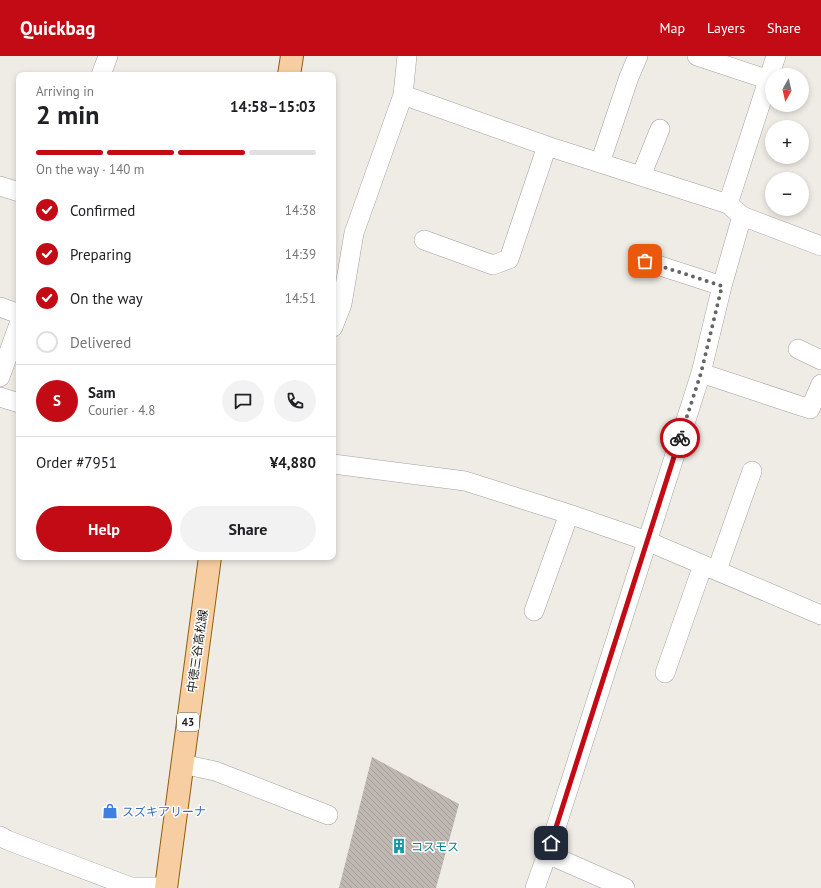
<!DOCTYPE html>
<html lang="en">
<head>
<meta charset="utf-8">
<style>
	:root { --surface:#fff; --page:#f2f2f2; --text:#202124; --muted:#757577; --line:#e0e0e0; --accent:#c20b14 }
	body { margin:0; font-family:"PT Sans","Noto Sans JP",sans-serif; background:var(--page); color:var(--text); height:100vh; display:flex; flex-direction:column; font-size:15px; white-space:nowrap }
	* { box-sizing:border-box; margin:0 }
	p { font-size:13px; color:var(--muted) }
	.icon { flex:none; width:22px; height:22px; fill:none; stroke:currentColor; stroke-width:2; stroke-linecap:round; stroke-linejoin:round }
	.map { position:relative; flex:1; overflow:hidden }
	.sheet { position:absolute; left:16px; top:16px; width:320px; height:488px; display:flex; flex-direction:column; background:var(--surface); border-radius:8px; box-shadow:0 2px 6px #0003 }
	.sheet>* { flex:none }
	.needle { width:26px; rotate:188deg }
	.buttons { position:absolute; left:765px; top:12px; display:grid; gap:8px }
	.buttons a { display:grid; place-items:center; width:44px; height:44px; border-radius:50%; background:var(--surface); box-shadow:0 2px 6px #0003; font-size:20px }
	.pin { position:absolute; display:grid; place-items:center; width:34px; height:34px; color:#fff; margin:-17px; border-radius:8px; box-shadow:0 2px 6px #0006 }
	.courier { position:absolute; display:grid; place-items:center; width:40px; height:40px; margin:-20px; border:3px solid #c20b14; border-radius:50%; background:#fff; color:#222; box-shadow:0 1px 5px #0007 }
	.head em { font-style:normal; font-weight:700 }
	.head div { display:flex; flex-direction:column-reverse }
	.head { display:flex; align-items:center; justify-content:space-between; height:68px; padding:0 20px }
	h1 { font-size:26px; font-weight:700; line-height:30px }
	.bar { display:grid; grid-template-columns:repeat(4,1fr); gap:6px 4px; align-content:center; height:48px; padding:0 20px }
	.bar i { height:5px; border-radius:3px; background:var(--line) }
	.bar .selected { background:var(--accent) }
	.bar p { grid-column:span 4 }
	.line { display:flex; align-items:center; gap:10px; padding:0 20px; border-top:1px solid var(--line) }
	.line div { flex:1 }
	.round { display:grid; place-items:center; flex:none; width:42px; height:42px; border-radius:21px; background:var(--page) }
	ol { padding:0 20px; list-style:none }
	li { display:flex; align-items:center; gap:12px; height:44px }
	li p { margin-inline-start:auto }
	li .icon { padding:4px; border-radius:50%; background:var(--accent); color:#fff; stroke-width:4 }
	li:last-child { color:var(--muted) }
	li i { width:22px; height:22px; border:2px solid var(--line); border-radius:50% }
	.primary-button { display:flex; gap:8px; margin-top:auto; padding:8px 20px }
	.primary-button a { flex:1; height:46px; border-radius:24px; background:var(--accent); color:#fff; font-size:16px; font-weight:700; line-height:46px; text-align:center }
	.primary-button a+a { background:var(--page); color:var(--text) }
	header { display:flex; align-items:center; gap:24px; box-sizing:border-box; height:56px; padding:0 20px; background:var(--accent); color:#fff }
	header strong { font-size:19px }
	nav { display:flex; gap:22px; margin-inline-start:auto; font-size:14px }
	.map>svg:first-child { display:block }
	.building { fill:url(#building-back-hatch) }
	.lines { fill:none; stroke-linecap:round; stroke-linejoin:round }
	.street-casing { stroke:#a2a2a2; stroke-width:20 }
	.primary-casing { stroke:#915d08; stroke-width:24 }
	.street { stroke:#fff; stroke-width:19 }
	.primary { stroke:#f7cea2; stroke-width:22 }
	.done { stroke:#676664; stroke-width:4; stroke-dasharray:0 7.2 }
	.route { stroke:#c20b14; stroke-width:5 }
	.labels { text-anchor:middle; dominant-baseline:central; stroke-width:3; stroke-linejoin:round; paint-order:stroke }
	.shield { fill:#fff; stroke:#626262; stroke-width:1 }
	.shield-label { font-size:11px; font-weight:bold; fill:#1e1e1e }
	.street-label { font-size:12px; fill:#1e1e1e; stroke:#fff }
	.shop-label { font-size:12px; fill:#366cbe; stroke:#fff; text-anchor:start }
	.culture-label { font-size:12px; fill:#0d838f; stroke:#fff; text-anchor:start }
</style>
</head>
<body>
<header>
<strong>Quickbag</strong>
<nav><a>Map</a><a>Layers</a><a>Share</a></nav>
</header>
<div class="map">
<svg width="821" height="832" viewBox="0 0 821 832">
	<defs>
		<pattern id="building-back-hatch" width="6" height="6" patternUnits="userSpaceOnUse"><rect width="6" height="6" fill="#bfb7b2"/><path d="M-1 5l2 2M0 0l6 6M5-1l2 2" fill="none" stroke="#a49d99"/></pattern>
	</defs>
	<rect width="100%" height="100%" fill="#efebe5"/>
	<path class="building" d="M372 701 459 748 436 832H339Z"/>
	<g class="lines">
		<defs>
			<path id="street" d="M697 0 769 24
				M101 19 108 0
				M403 39 547 90 728 148 742 160 821 190
				M600 107 629 21 638 0
				M641 120 660 73
				M0 130 19 136
				M728 148 776 0
				M424 184 493 209 509 203 547 90
				M645 205 722 230
				M0 251 19 258
				M333 271 342 248 354 177 403 39 407 0
				M798 293 821 304
				M701 317 810 353 821 328
				M0 321 19 268
				M0 341 19 347
				M333 408 465 425 569 458 647 485 821 559
				M717 514 752 415
				M534 555 569 458
				M665 617 703 509
				M182 708 215 715 328 759
				M0 780 7 784 131 831H166
				M535 832 551 787
				M625 832 559 803 551 787 701 317 722 230 742 160"/>
			<path id="primary" d="M289 19 292 0
				M166 832 210 501"/>
		</defs>
		<use href="#street" class="street-casing"/>
		<use href="#primary" class="primary-casing"/>
		<use href="#street" class="street"/>
		<use href="#primary" class="primary"/>
	</g>
	<g class="lines">
		<path class="done" d="M645 205 722 230 701 317 680 382"/>
		<path class="route" d="M551 787 680 382"/>
	</g>
	<defs>
		<symbol id="shop-bare" viewBox="-9 -9 18 18"><path d="M-5-2.5h2.3a2.7 3.5 0 0 1 5.4 0H5L5.5 6h-11ZM-1.5-2.5h3a1.5 2.3 0 0 0-3 0Z" fill="#3f7fe0" stroke="#fff" stroke-width="2.5" paint-order="stroke"/></symbol>
		<symbol id="building-bare" viewBox="-9 -9 18 18"><path d="M-4-6H4V6H1V3H-1V6H-4ZM-2.5-4.3h1.7v1.8h-1.7ZM.8-4.3h1.7v1.8H.8ZM-2.5-1h1.7V.8h-1.7ZM.8-1h1.7V.8H.8Z" fill="#0f9aa8" stroke="#fff" stroke-width="2.5" paint-order="stroke"/></symbol>
	</defs>
	<g fill-rule="evenodd">
		<use href="#shop-bare" x="99" y="744" width="22" height="22"/>
		<use href="#building-bare" x="388" y="779" width="22" height="22"/>
	</g>
	<g class="labels">
		<rect class="shield" x="177" y="657" width="22" height="18" rx="3"/>
		<g class="shield-label">
			<text x="188" y="666">43</text>
		</g>
		<g class="street-label">
			<text transform="translate(197 595) rotate(-82)">中徳三谷高松線</text>
		</g>
		<g class="shop-label">
			<text x="122" y="755">スズキアリーナ</text>
		</g>
		<g class="culture-label">
			<text x="411" y="790">コスモス</text>
		</g>
	</g>
</svg>
<div class="buttons">
<a><svg class="needle" viewBox="-14 -14 28 28"><path d="M0-13l5 13h-10z" fill="#e53935"/><path d="M0 13l5-13h-10z" fill="#757577"/></svg></a>
<a>+</a>
<a>−</a>
</div>
<div class="pin" style="left:645px;top:205px;background:#ea580c"><svg class="icon" aria-label="bag" viewBox="0 0 24 24"><path d="M5 8h14l-1 12H6zM9 8a3 3 0 0 1 6 0"/></svg></div>
<div class="pin" style="left:551px;top:787px;background:#1f2937"><svg class="icon" aria-label="home" viewBox="0 0 24 24"><path d="M3 11l9-7 9 7M6 9v11h12V9"/></svg></div>
<div class="courier" style="left:680px;top:382px"><svg class="icon" aria-label="bike" viewBox="0 0 24 24"><circle cx="6" cy="16" r="4"/><circle cx="18" cy="16" r="4"/><path d="M6 16l4-8h5l3 8M10 8l3 8H6M13 5h3"/></svg></div>
<section class="sheet">
<div class="head"><div><h1>2 min</h1><p>Arriving in</p></div><em>14:58–15:03</em></div>
<div class="bar"><i class="selected"></i><i class="selected"></i><i class="selected"></i><i></i><p>On the way · 140 m</p></div>
<ol>
<li><svg class="icon" aria-label="check" viewBox="0 0 24 24"><path d="M5 12l5 5 9-10"/></svg>Confirmed<p>14:38</p></li>
<li><svg class="icon" aria-label="check" viewBox="0 0 24 24"><path d="M5 12l5 5 9-10"/></svg>Preparing<p>14:39</p></li>
<li><svg class="icon" aria-label="check" viewBox="0 0 24 24"><path d="M5 12l5 5 9-10"/></svg>On the way<p>14:51</p></li>
<li><i></i>Delivered</li>
</ol>
<div class="line" style="height:72px"><b class="round" style="background:var(--accent);color:#fff">S</b><div><b>Sam</b><p>Courier · 4.8</p></div><a class="round"><svg class="icon" aria-label="chat" viewBox="0 0 24 24"><path d="M4 5h16v11H9l-5 4z"/></svg></a><a class="round"><svg class="icon" aria-label="phone" viewBox="0 0 24 24"><path d="M5 4h4l2 5-3 2q2 4 5 5l2-3 5 2v4C11 20 4 13 5 4z"/></svg></a></div>
<div class="line" style="height:52px"><div>Order #7951</div><b>¥4,880</b></div>
<div class="primary-button"><a>Help</a><a>Share</a></div>
</section>
</div>
</body>
</html>
